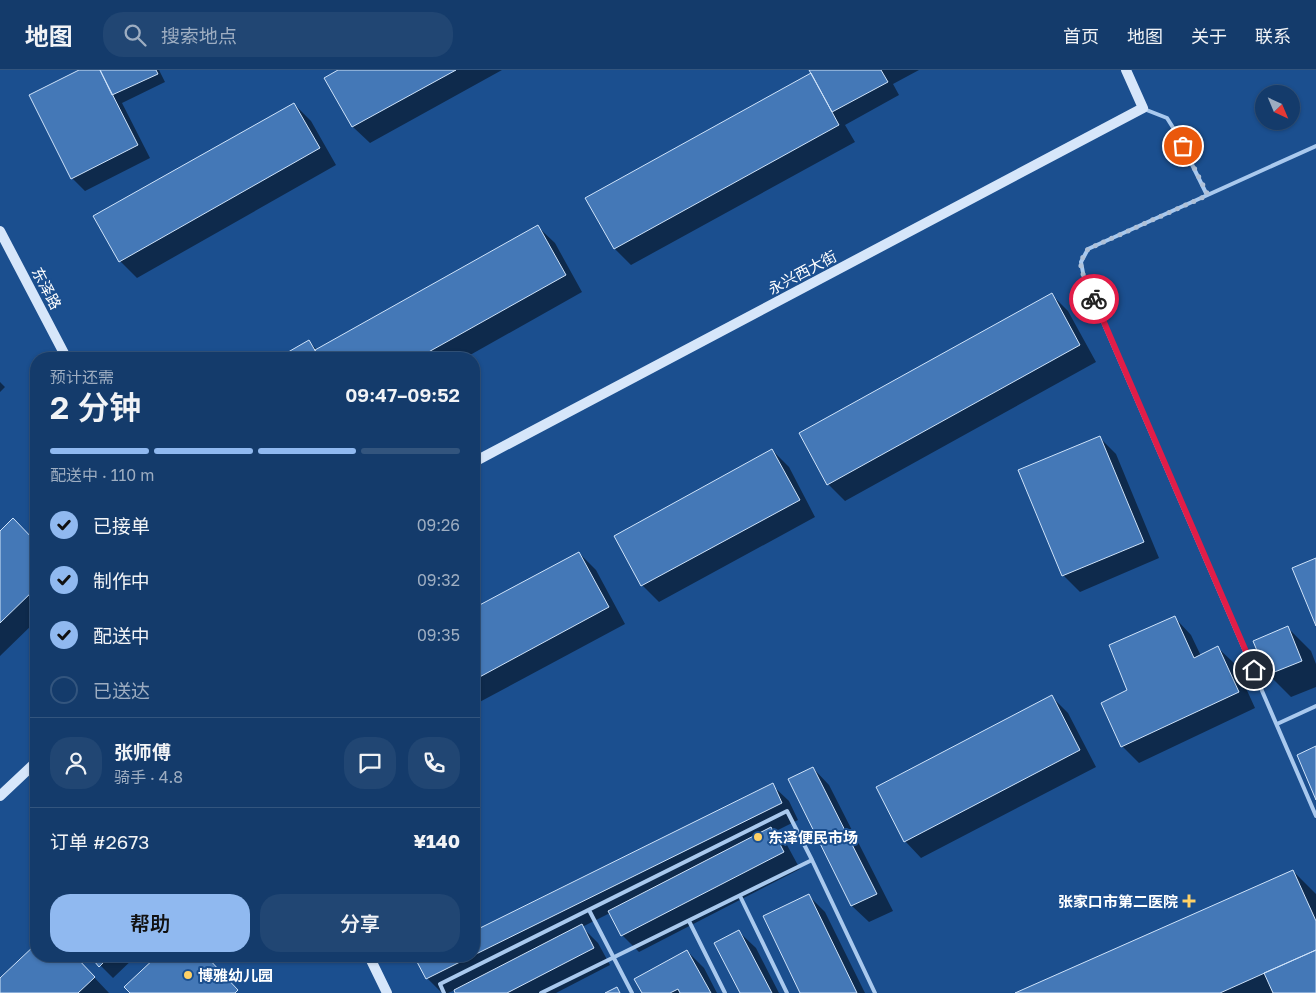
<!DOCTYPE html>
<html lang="zh">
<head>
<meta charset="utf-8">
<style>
	:root { --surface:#143b6b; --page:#214673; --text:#f1f3f6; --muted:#9dadc1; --line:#33557e; --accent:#90b9f0 }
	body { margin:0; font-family:"Golos Text","Noto Sans SC",sans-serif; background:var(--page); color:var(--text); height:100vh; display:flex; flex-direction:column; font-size:19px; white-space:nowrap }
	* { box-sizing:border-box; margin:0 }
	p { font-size:16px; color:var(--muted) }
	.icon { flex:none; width:28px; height:28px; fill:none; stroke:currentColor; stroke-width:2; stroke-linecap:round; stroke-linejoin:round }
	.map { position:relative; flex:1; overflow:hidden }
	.drawer { position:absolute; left:30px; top:282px; width:450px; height:610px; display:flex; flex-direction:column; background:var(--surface); border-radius:20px; box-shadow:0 1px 4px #0004,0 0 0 1px var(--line) }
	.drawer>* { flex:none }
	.needle { width:32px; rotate:136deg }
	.fabs { position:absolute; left:1255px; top:15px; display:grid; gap:10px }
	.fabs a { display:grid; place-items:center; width:45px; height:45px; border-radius:50%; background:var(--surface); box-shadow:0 1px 4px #0004,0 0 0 1px var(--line); font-size:25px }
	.pin { position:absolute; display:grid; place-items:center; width:42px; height:42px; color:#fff; margin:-21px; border:2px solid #fff; border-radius:50%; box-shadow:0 1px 5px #0007 }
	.courier { position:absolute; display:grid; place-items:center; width:50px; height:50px; margin:-25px; border:4px solid #e11d48; border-radius:50%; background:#fff; color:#222; box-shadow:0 1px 6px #0007 }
	.overview em { font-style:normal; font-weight:600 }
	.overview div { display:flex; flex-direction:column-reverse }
	.overview { display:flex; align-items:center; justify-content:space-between; height:85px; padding:0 20px }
	h1 { font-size:32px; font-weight:600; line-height:38px }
	.bar { display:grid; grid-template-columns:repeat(4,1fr); gap:8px 5px; align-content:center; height:60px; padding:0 20px }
	.bar i { height:6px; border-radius:4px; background:var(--line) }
	.bar .active { background:var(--accent) }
	.bar p { grid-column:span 4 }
	.line { display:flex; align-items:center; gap:12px; padding:0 20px; border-top:1px solid var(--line) }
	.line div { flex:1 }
	.round { display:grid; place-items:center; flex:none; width:52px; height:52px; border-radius:20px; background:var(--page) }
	ol { padding:0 20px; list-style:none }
	li { display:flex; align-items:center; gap:15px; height:55px }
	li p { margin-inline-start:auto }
	li .icon { padding:5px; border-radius:50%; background:var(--accent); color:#111; stroke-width:4 }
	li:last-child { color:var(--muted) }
	li i { width:28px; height:28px; border:2px solid var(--line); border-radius:50% }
	.primary-button { display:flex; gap:10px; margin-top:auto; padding:10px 20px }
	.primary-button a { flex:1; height:58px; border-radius:20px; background:var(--accent); color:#111; font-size:20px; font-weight:600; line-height:58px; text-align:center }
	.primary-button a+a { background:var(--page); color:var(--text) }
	header { display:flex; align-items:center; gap:30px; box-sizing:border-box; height:70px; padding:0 25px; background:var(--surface); border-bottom:1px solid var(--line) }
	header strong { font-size:24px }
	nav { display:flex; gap:28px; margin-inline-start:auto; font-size:18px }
	.search { width:350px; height:45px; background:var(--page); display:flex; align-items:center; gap:12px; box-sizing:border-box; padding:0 18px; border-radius:20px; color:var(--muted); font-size:19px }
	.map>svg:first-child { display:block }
	.shadow { fill:#0007 }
	.building { fill:#4478b7; stroke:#cfe3fa }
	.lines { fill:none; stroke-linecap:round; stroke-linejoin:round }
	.service { stroke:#a9c9ee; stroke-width:4 }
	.secondary { stroke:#d6e6fa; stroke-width:10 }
	.done { stroke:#afc1d8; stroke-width:5; stroke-dasharray:0 9 }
	.route { stroke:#e11d48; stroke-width:6 }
	.poi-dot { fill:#ffd166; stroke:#1b4f8f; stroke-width:2 }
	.labels { text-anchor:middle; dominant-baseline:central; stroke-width:4; stroke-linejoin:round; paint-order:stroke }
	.street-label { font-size:15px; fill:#fff; stroke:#1b4f8f }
	.poi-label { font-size:15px; font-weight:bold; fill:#fff; stroke:#1b4f8f; text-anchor:start }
</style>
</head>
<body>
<header>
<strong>地图</strong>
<div class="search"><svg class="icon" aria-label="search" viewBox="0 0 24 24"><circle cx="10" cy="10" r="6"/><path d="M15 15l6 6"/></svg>搜索地点</div>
<nav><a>首页</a><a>地图</a><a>关于</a><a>联系</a></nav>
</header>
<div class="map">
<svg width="1316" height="923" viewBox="0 0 1316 923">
	<rect width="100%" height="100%" fill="#1b4f8f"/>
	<path class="shadow" d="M82 0H159L165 12 122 33 150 88 85 121 72 108Z
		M341 0H502L370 73 353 57 326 8Z
		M810 0H919L893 14 899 25 845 55 855 72 631 195 615 179 812 4Z
		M294 34 311 51 336 95 137 208 120 191Z
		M538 157 555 173 582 222 463 289H278L309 271 317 280Z
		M1052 225 1068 241 1096 292 845 431 828 414Z
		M0 312 5 317 0 322Z
		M1099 367 1116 384 1159 488 1080 522 1063 505Z
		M772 380 789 397 815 447 659 532 642 515Z
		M13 450 36 474V551L0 586V463Z
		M579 483 596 500 625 554 474 635V539Z
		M1175 548 1191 565 1201 586 1218 578 1235 594 1255 638 1139 693 1122 676 1128 621Z
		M1288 558 1311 581 1316 594V617L1291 627 1268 604Z
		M1052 627 1068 643 1096 697 921 788 905 771Z
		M813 698 829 715 893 841 869 852 852 836 789 710Z
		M772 715 789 731 798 750 774 762 787 775 800 799 639 882 622 865 610 843 582 857 598 873 610 895 556 923H457L455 920 448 923H442L427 908 426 886H474V862Z
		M1293 801 1316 824V923H1018Z
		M808 825 825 842 865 923H802Z
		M739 862 756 878 779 923H742Z
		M36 875V886H74L109 923H0V910Z
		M687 881 704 898 717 923H644Z
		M91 886H136L113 908Z"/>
	<path class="building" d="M79 0H100L138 75 71 109 29 25Z
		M100 0H156L158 4 112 25Z
		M338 0H456L352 57 324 8Z
		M809 0H881L888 12 832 42Z
		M811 3 839 55 614 179 585 128Z
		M294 33 320 78 119 192 93 146Z
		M538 155 566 205 416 289H320L315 280Z
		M1052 223 1080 275 827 415 799 363Z
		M309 270 320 289H276Z
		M1100 366 1144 472 1062 506 1018 400Z
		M772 379 800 430 641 516 614 466Z
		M13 448 36 472V518L0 553V461Z
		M579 482 609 537 474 610V538Z
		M1316 488V556L1292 498Z
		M1175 546 1194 588 1218 576 1239 622 1121 677 1101 633 1127 620 1109 575Z
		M1288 556 1302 591 1267 605 1253 571Z
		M1052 625 1080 680 904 772 876 717Z
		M1316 676V730L1297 685Z
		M813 697 877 824 851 836 788 709Z
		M773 713 782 733 474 885V861Z
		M771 757 784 782 621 866 608 841Z
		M1293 800 1316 851V880L1220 923H1015Z
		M809 824 857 923H800L763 846Z
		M582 854 594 878 507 923H455L454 920Z
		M739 860 772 923H740L714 873Z
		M36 874V886H75L95 907 78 923H0V908Z
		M687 880 711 923H680L678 919 670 923H642L634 909Z
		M1316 880V923H1273L1264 903Z
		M90 886H110L99 897Z
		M157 886H206L238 920 235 923H130L124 917Z
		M423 886H472L426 909 416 890Z
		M617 917 620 923H605Z"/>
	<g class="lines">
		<path class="service" d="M1144 39 1167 48 1177 64 1207 125
			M1316 76 1088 179 1081 192 1084 208 1316 746
			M1277 654 1316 636
			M740 826 787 923
			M589 840 632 923
			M689 851 725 923
			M444 923 440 914 787 741 812 790
			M541 923 812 790 875 923"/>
		<path class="secondary" d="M0 161 67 289
			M474 392 1143 38 1126 0
			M0 726 36 692
			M369 886 387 923"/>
	</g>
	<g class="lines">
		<path class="done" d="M1094 229 1084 208 1080 192 1088 179 1208 125 1183 76"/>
		<path class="route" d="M1094 229 1254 600"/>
	</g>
	<g class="poi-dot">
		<circle cx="758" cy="767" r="5"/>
		<path d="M1186.5 823.5h5v5h5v5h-5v5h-5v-5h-5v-5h5z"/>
		<circle cx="188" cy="905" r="5"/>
	</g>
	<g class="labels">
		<g class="street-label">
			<text transform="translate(802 202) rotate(-28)">永兴西大街</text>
			<text transform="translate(47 218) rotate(62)">东泽路</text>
		</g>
		<g class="poi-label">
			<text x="768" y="767">东泽便民市场</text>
			<text x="1178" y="831" text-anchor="end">张家口市第二医院</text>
			<text x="198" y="905">博雅幼儿园</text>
		</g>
	</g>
</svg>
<div class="fabs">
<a><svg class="needle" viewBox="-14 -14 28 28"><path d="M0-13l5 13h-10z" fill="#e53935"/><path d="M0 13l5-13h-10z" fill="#9dadc1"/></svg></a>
</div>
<div class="pin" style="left:1183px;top:76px;background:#ea580c"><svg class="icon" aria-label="bag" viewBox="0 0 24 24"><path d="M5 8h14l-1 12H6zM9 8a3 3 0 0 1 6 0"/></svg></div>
<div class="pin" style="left:1254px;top:600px;background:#1f2937"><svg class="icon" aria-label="home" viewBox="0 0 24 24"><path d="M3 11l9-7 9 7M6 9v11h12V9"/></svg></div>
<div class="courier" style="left:1094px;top:229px"><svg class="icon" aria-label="bike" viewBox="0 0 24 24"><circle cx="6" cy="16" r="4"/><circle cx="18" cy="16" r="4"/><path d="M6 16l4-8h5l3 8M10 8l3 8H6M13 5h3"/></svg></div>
<section class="drawer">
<div class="overview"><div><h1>2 分钟</h1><p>预计还需</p></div><em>09:47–09:52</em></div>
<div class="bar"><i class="active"></i><i class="active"></i><i class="active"></i><i></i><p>配送中 · 110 m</p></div>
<ol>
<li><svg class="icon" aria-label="check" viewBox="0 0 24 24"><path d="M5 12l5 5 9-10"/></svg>已接单<p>09:26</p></li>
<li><svg class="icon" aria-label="check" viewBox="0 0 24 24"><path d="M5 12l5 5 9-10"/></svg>制作中<p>09:32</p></li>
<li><svg class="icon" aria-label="check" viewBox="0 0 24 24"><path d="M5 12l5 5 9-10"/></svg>配送中<p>09:35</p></li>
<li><i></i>已送达</li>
</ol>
<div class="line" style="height:90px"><a class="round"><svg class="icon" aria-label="person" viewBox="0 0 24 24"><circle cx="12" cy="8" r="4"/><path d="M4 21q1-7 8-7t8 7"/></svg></a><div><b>张师傅</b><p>骑手 · 4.8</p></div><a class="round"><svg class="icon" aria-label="chat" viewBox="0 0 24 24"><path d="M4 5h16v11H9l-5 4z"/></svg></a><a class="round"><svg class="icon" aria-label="phone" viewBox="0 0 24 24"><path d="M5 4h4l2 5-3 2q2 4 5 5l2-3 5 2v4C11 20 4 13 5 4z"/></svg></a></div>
<div class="line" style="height:65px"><div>订单 #2673</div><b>¥140</b></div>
<div class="primary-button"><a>帮助</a><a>分享</a></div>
</section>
</div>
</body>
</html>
